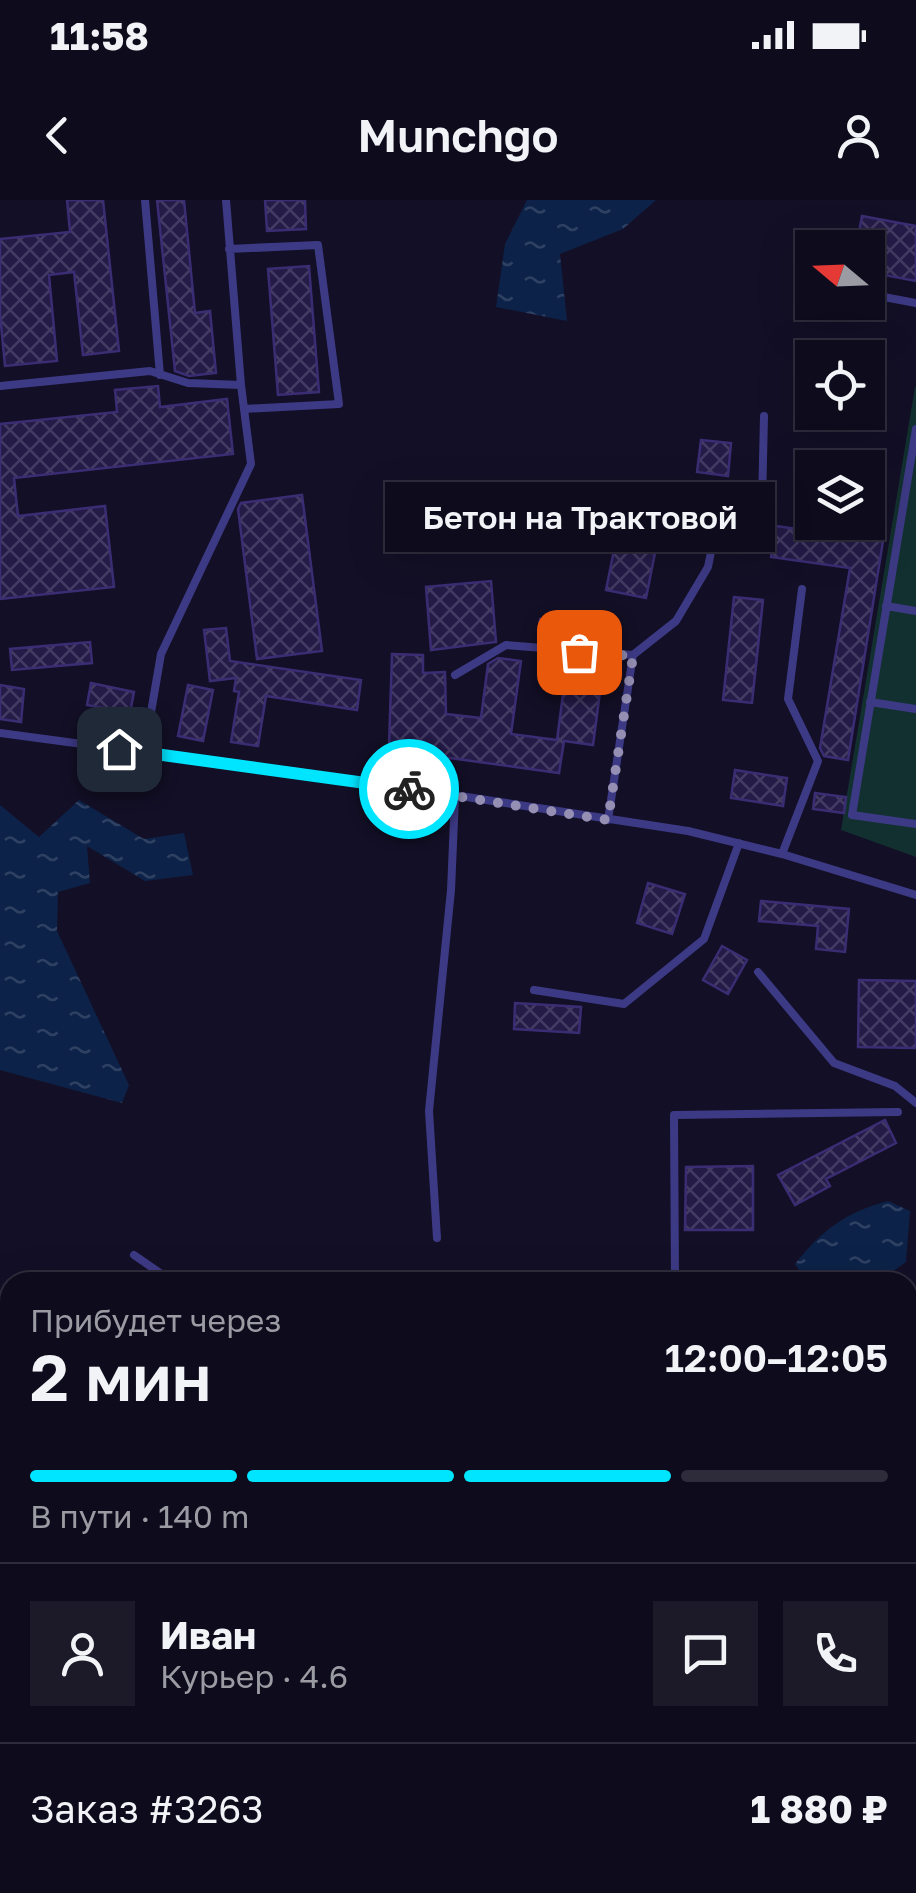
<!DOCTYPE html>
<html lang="ru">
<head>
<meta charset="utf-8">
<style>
	:root { --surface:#0e0b1c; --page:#1c1929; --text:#f1f3f6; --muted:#9b9ba3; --line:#2e2b3b; --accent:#00e5ff }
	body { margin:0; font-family:"Golos Text",sans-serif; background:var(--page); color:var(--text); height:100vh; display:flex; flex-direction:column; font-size:38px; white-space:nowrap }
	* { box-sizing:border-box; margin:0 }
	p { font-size:32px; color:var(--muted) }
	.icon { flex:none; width:55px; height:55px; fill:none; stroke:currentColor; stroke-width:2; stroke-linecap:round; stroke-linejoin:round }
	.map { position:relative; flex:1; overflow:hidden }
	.side { position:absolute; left:0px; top:1072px; width:918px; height:622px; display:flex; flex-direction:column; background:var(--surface); border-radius:30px 30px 0 0; box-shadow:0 10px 40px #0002,0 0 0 2px var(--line) }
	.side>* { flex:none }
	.needle { width:65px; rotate:289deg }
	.controls { position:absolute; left:795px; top:30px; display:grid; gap:20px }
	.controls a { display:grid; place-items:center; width:90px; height:90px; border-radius:0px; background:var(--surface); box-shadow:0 10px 40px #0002,0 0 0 2px var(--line); font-size:50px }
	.pin { position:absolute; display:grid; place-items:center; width:85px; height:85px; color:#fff; margin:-42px; border-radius:20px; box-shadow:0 5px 15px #0006 }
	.courier { position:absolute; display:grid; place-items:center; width:100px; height:100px; margin:-50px; border:8px solid #00e5ff; border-radius:50%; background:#fff; color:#222; box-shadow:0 2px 12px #0007 }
	.bubble { position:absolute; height:70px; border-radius:0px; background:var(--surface); box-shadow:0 10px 40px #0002,0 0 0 2px var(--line); font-size:32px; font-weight:600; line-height:70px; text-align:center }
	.head em { font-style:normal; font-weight:600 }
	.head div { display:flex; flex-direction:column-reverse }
	.head { display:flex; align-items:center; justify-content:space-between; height:170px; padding:0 30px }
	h1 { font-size:65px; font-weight:600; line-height:75px }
	.bar { display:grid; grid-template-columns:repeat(4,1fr); gap:15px 10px; align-content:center; height:120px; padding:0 30px }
	.bar i { height:12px; border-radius:8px; background:var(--line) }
	.bar .current { background:var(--accent) }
	.bar p { grid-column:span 4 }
	.line { display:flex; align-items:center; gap:25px; padding:0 30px; border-top:2px solid var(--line) }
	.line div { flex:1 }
	.round { display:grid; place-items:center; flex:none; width:105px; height:105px; border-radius:0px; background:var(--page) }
	.status { display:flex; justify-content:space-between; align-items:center; height:70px; padding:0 50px; background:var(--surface); direction:ltr }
	.status svg { height:28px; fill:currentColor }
	header { display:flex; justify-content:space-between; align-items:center; height:130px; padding:0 30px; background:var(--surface); font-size:45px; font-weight:600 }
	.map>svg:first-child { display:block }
	.green { fill:#12302f }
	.water { fill:url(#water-ripples) }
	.building { fill:url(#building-cross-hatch); stroke:#3b2d73; stroke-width:2.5 }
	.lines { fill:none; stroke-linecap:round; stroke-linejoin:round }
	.service { stroke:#3d3a85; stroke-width:8 }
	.primary { stroke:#c25bff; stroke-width:25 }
	.done { stroke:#948fb3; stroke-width:10; stroke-dasharray:0 18 }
	.route { stroke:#00e5ff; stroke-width:12 }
</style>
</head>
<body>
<div class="status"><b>11:58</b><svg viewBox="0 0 49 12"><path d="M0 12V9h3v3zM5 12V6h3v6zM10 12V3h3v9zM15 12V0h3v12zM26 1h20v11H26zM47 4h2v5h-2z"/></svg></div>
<header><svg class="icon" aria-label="back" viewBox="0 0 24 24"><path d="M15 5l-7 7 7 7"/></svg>Munchgo<svg class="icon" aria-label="person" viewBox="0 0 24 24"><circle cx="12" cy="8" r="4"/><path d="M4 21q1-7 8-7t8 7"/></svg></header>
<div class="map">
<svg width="916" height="1693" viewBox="0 0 916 1693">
	<defs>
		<pattern id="water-ripples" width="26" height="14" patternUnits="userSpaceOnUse" patternTransform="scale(2.5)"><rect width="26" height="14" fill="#0c2248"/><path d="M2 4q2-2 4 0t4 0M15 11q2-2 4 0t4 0" fill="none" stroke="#2f4163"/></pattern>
		<pattern id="building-cross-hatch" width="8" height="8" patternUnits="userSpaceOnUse" patternTransform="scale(2.5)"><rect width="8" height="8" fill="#241b47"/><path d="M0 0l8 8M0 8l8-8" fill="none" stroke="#433b63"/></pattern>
	</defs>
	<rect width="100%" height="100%" fill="#130f26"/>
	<path class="green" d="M915 187H916V657L841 630Z"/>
	<path class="water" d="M527 0H656L623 29 560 54 567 121 496 107 505 44Z
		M79 600 144 639 184 633 193 675 145 681 87 646 90 683 58 692 57 731 129 885 122 903 0 870V605L39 637Z
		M888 1001 910 1011 906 1062 878 1082H807L795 1064C822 1030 846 1012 888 1001Z"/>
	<path class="building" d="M67 0H103L119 151 83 155 74 72 49 75 57 161 5 166 0 114V39L70 32Z
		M157 0H184L195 113 210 111 216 173 189 176 175 171Z
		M265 0H305L306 29 267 31Z
		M862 16 916 26V81L868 72V48H856Z
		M309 66 319 192 278 195 268 69Z
		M158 186 160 207 227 199 233 254 14 278 18 316 105 306 114 387 0 399V224L117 212 115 190Z
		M701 240 731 243 728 276 697 272Z
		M302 295 322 451 257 459 238 309 241 303Z
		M624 300 664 308 646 398 606 390Z
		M776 326 883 341 848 560 824 556 820 548 850 368 771 357Z
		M491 381 496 442 431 450 426 387Z
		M734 397 763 400 752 503 723 500Z
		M540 419 597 421 596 439 539 436Z
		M226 428 230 461 361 480 357 510 266 496 258 546 231 542 239 492 234 491 236 478 210 481 204 430Z
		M90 442 92 463 12 470 10 449Z
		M392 454 423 455V473L445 472 446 514 481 518 488 464 498 458 521 461 511 534 557 540 564 487 600 492 593 545 564 541 559 573 435 556 436 549 389 547Z
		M91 483 134 492 130 513 87 505Z
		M0 485 24 489 21 522 0 519Z
		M188 485 213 490 203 541 178 536Z
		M735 570 787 578 783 606 731 598Z
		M815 593 846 597 844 613 813 609Z
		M648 683 685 694 672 734 637 723Z
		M761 701 849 709 845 752 816 749 818 726 759 721Z
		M722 746 747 760 728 794 703 780Z
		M859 780 916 781V848L858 847Z
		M515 803 581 807 579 833 514 829Z
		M885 920 896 943 826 979 830 986 795 1005 778 975Z
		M753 966V1030H685L686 967Z"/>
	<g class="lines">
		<path class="service" d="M145 0 160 175
			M226 0 241 185
			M229 49 318 45 339 204 244 209
			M868 94 916 103
			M0 186 150 171 188 183 241 185 251 264 161 454 144 553
			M916 229 852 615 916 624
			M716 327 762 304 764 216
			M886 406 916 411
			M633 455 676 421 708 367 716 327 687 320
			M455 475 506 445 633 455 608 620
			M870 502 916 509
			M0 533 395 586 688 631 782 654 916 695
			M782 654 818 561 788 499 802 389
			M758 772 834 863 895 886 916 903
			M534 790 624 804 704 739 739 643
			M437 1038 429 911 451 690 455 597
			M134 1055 173 1082
			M675 1082 674 915 898 912
			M908 1107 916 1103
			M0 1381 10 1383
			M0 1628 10 1635
			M79 1685 109 1693
			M117 1693 132 1685
			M230 1693 232 1685
			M476 1693 480 1685
			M795 1693 797 1685
			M869 1693 871 1685"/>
		<path class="primary" d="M0 1286 10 1291
			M0 1322 10 1324
			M0 1346H10
			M908 1522 916 1524
			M908 1545 916 1547"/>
	</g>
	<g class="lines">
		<path class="done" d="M409 589 608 620 633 456 579 452"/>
		<path class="route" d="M119 549 409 589"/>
	</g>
</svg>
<div class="controls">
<a><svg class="needle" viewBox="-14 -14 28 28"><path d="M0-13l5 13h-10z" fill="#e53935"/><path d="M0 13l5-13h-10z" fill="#9b9ba3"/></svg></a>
<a><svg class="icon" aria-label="locate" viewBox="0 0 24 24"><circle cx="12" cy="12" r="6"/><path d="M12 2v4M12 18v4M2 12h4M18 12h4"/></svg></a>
<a><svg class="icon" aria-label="layers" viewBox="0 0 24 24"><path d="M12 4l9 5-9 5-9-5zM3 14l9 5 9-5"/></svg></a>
</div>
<div class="pin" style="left:579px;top:452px;background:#ea580c"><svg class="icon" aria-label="bag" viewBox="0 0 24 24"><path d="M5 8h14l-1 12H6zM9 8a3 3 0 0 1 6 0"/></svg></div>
<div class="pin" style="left:119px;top:549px;background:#1f2937"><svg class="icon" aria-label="home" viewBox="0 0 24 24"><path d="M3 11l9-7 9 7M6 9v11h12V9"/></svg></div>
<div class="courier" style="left:409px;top:589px"><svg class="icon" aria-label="bike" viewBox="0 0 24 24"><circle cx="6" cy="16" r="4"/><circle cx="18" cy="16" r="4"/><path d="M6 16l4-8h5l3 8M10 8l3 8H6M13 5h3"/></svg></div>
<div class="bubble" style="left:385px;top:282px;width:390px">Бетон на Трактовой</div>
<section class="side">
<div class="head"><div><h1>2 мин</h1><p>Прибудет через</p></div><em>12:00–12:05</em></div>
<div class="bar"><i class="current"></i><i class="current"></i><i class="current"></i><i></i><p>В пути · 140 m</p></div>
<div class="line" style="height:180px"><a class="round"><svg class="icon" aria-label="person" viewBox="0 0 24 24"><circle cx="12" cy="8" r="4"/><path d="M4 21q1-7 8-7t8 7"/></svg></a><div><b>Иван</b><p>Курьер · 4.6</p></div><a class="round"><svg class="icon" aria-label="chat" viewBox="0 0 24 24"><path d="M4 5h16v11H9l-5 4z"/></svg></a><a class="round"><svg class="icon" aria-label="phone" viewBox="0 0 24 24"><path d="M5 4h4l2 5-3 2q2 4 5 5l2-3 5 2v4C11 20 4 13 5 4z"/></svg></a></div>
<div class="line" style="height:130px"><div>Заказ #3263</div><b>1 880 ₽</b></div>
</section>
</div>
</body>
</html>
